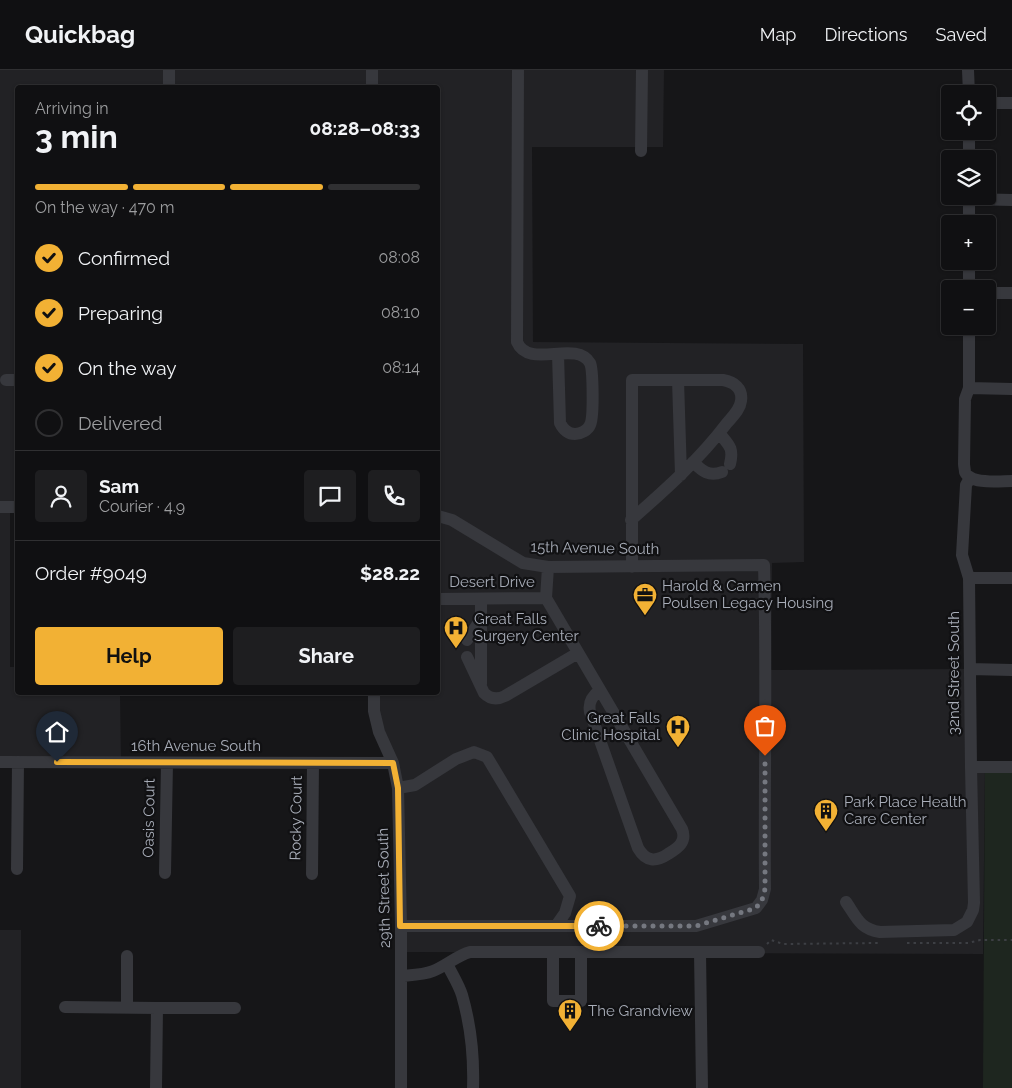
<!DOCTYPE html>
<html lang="en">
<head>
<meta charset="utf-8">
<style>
	:root { --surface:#101012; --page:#1e1e20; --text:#f1f3f6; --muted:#9c9d9f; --line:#303032; --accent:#f2b134 }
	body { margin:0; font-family:Raleway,sans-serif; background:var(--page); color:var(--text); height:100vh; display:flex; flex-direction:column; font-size:19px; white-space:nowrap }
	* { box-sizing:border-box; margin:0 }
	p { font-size:16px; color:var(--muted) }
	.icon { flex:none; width:28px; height:28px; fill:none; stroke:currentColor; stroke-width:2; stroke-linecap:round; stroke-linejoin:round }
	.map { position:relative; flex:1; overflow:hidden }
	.details { position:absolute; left:15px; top:15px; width:425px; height:610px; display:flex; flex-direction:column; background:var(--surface); border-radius:5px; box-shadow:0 1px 4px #0004,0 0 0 1px var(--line) }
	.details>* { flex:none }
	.controls { position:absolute; left:941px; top:15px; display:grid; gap:10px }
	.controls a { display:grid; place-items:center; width:55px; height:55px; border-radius:5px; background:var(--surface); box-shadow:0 1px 4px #0004,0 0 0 1px var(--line); font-size:25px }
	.pin { position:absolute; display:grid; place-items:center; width:42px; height:42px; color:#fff; margin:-51px -21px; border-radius:50% 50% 50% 0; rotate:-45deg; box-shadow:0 0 5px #0007 }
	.pin .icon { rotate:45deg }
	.courier { position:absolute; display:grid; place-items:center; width:50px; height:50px; margin:-25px; border:4px solid #f2b134; border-radius:50%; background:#fff; color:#222; box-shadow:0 1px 6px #0007 }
	.summary em { font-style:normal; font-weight:700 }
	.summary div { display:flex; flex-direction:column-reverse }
	.summary { display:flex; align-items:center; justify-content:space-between; height:85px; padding:0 20px }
	h1 { font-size:32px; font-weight:700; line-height:38px }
	.bar { display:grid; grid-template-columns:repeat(4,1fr); gap:8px 5px; align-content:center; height:60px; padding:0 20px }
	.bar i { height:6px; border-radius:4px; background:var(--line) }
	.bar .on { background:var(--accent) }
	.bar p { grid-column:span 4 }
	.line { display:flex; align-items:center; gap:12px; padding:0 20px; border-top:1px solid var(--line) }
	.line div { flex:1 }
	.round { display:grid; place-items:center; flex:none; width:52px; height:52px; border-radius:5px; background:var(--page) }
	ol { padding:0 20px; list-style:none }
	li { display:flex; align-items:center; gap:15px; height:55px }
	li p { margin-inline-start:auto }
	li .icon { padding:5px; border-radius:50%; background:var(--accent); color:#111; stroke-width:4 }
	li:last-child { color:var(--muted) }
	li i { width:28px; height:28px; border:2px solid var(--line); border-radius:50% }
	.cta { display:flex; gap:10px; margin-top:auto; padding:10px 20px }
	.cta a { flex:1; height:58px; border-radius:5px; background:var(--accent); color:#111; font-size:20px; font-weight:700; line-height:58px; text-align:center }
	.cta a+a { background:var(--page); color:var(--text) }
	header { display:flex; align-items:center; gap:30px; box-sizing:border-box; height:70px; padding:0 25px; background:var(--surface); border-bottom:1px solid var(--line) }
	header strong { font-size:24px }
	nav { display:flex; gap:28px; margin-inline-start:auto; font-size:18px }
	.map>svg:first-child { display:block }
	.built { fill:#222225 }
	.green { fill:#1e261f }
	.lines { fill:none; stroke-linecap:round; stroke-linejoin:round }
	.path { stroke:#3d3f44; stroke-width:2; stroke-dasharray:2.5 4; stroke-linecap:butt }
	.minor { stroke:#37383d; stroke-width:12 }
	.done { stroke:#757880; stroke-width:5; stroke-dasharray:0 9 }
	.route { stroke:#f2b134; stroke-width:6 }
	.labels { text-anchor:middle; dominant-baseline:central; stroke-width:4.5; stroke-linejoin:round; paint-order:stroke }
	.street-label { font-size:15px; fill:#a8adb8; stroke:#111113 }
	.poi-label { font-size:15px; fill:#a8adb8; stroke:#111113; text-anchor:start }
</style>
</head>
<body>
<header>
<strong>Quickbag</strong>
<nav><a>Map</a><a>Directions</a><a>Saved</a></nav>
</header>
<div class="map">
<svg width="1012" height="1018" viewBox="0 0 1012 1018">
	<rect width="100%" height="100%" fill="#161618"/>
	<path class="built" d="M0 0H664L663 77H532L533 272 803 274 804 492 772 493 771 600 970 599 971 697H985L983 884 401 882 398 718 374 623 438 622V18H18V437H10V597H17L18 622 120 623 121 692H0Z
		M0 860H21V1018H0Z"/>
	<path class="green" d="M985 697 1012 698V1018H983Z"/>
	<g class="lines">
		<path class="path" d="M907 873H968L980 870H1012
			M767 874 771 870 783 874 878 873"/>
		<path class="minor" d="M169 0V18
			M518 0 517 272C529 300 576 269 590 293 593 299 594 348 590 355 588 360 581 364 575 364 567 364 563 359 560 353L558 284
			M968 0 969 24
			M372 18V0
			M988 33H1012
			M969 61V89
			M641 81 642 0
			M969 126V154
			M969 129 1012 130
			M969 191V219
			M988 223H1012
			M969 256V318L965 329 964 394C964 395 965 401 965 402 971 415 1000 411 1012 411
			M6 310H18
			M678 310 681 405
			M969 318 1012 319
			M719 363C729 375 734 378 730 394
			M693 392C702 401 709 407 722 402
			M0 437H18
			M631 450C665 420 699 390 727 353 732 347 740 340 741 331 743 318 734 312 723 310H632V497
			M548 497 546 528 682 759C687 772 678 778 668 784 656 792 646 792 638 778L590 642C588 632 592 626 600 620
			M969 508H1012
			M438 529 546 528
			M467 570 481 549V529
			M467 587 484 623C490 629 497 630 505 626L578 583
			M970 599 1012 600
			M481 614V549
			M374 622V641L379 662 393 693 398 718 401 856V1018
			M0 692 393 693
			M971 697H1012
			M398 718 415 715 456 689 474 682 487 687 570 826 565 843 556 856
			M17 799 18 692
			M165 803 167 693
			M312 804 313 693
			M846 832C857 848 860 859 880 862L954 860 967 852 973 840 974 833 971 697 969 508 962 485 966 415 970 408
			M401 856H696L756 838 762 830 765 819C764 711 767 603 764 495L548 497 523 493 452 450 438 446
			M553 882V931H581V882
			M700 882 702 1018
			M127 886V937
			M447 894C452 904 459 915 462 925 471 956 474 987 473 1018
			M401 906C412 905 423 905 433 901 446 896 456 886 470 882H759
			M65 937 157 938
			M156 1018 157 938H235"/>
	</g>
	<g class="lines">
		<path class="done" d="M599 856H696L756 838 762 830 765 819V686"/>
		<path class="route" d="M57 692 393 693 398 718 400 856H599"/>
	</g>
	<defs>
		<symbol id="office-pin" viewBox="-11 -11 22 30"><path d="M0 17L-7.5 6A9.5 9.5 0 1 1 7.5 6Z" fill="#f2b134" stroke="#111113"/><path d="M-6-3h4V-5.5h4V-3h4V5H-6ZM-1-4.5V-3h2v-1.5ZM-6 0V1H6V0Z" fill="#111"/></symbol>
		<symbol id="hospital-pin" viewBox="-11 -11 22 30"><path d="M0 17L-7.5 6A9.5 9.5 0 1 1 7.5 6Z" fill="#f2b134" stroke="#111113"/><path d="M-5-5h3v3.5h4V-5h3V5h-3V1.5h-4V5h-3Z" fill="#111"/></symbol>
		<symbol id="building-pin" viewBox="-11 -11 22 30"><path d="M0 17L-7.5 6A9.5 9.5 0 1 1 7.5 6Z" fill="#f2b134" stroke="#111113"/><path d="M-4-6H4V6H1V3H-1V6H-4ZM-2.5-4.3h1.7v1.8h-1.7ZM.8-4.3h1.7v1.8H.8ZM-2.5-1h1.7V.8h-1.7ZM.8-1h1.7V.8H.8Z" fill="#111"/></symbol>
	</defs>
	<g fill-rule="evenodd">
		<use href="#office-pin" x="631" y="511" width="28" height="38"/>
		<use href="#hospital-pin" x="442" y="544" width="28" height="38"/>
		<use href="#hospital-pin" x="664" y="643" width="28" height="38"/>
		<use href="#building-pin" x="812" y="727" width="28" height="38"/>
		<use href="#building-pin" x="556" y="927" width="28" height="38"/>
	</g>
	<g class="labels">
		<g class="street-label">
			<text transform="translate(595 478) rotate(1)">15th Avenue South</text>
			<text x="492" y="512">Desert Drive</text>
			<text transform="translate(954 603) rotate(-90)">32nd Street South</text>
			<text x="196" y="676">16th Avenue South</text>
			<text transform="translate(149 748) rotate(-89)">Oasis Court</text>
			<text transform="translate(296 748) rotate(-89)">Rocky Court</text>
			<text transform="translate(384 818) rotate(-91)">29th Street South</text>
		</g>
		<g class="poi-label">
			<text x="662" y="516">Harold &amp; Carmen<tspan x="662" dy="17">Poulsen Legacy Housing</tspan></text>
			<text x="474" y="549">Great Falls<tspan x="474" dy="17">Surgery Center</tspan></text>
			<text x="660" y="648" text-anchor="end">Great Falls<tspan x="660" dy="17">Clinic Hospital</tspan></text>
			<text x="844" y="732">Park Place Health<tspan x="844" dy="17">Care Center</tspan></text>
			<text x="588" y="941">The Grandview</text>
		</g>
	</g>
</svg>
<div class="controls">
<a><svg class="icon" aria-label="locate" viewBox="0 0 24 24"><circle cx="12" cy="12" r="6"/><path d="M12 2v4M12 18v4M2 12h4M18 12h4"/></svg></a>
<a><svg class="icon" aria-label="layers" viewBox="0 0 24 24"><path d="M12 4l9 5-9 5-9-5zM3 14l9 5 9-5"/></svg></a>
<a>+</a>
<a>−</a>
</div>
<div class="pin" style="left:765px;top:686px;background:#ea580c"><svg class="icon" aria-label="bag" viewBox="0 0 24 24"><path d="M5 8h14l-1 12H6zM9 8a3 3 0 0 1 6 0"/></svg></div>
<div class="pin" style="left:57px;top:692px;background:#1f2937"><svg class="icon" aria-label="home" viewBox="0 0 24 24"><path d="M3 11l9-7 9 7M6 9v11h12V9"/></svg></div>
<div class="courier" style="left:599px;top:856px"><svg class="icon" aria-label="bike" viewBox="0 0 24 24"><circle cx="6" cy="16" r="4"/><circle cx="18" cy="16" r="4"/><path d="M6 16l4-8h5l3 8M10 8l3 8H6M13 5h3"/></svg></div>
<section class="details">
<div class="summary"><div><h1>3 min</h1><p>Arriving in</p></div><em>08:28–08:33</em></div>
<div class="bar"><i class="on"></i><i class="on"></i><i class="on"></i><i></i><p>On the way · 470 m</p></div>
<ol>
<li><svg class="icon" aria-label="check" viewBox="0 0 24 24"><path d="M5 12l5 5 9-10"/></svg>Confirmed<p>08:08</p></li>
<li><svg class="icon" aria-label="check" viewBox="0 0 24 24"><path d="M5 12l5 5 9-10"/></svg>Preparing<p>08:10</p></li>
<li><svg class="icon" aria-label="check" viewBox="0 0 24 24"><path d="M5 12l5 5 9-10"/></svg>On the way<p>08:14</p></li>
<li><i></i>Delivered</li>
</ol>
<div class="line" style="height:90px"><a class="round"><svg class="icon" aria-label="person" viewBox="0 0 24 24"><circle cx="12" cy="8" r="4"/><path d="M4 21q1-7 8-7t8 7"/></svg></a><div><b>Sam</b><p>Courier · 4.9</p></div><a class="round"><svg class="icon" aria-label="chat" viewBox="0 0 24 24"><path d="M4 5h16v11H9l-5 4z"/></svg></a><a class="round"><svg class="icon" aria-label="phone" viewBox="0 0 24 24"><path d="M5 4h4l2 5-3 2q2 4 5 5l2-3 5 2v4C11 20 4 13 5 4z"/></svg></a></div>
<div class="line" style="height:65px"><div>Order #9049</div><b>$28.22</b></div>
<div class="cta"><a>Help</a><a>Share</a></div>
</section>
</div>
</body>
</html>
